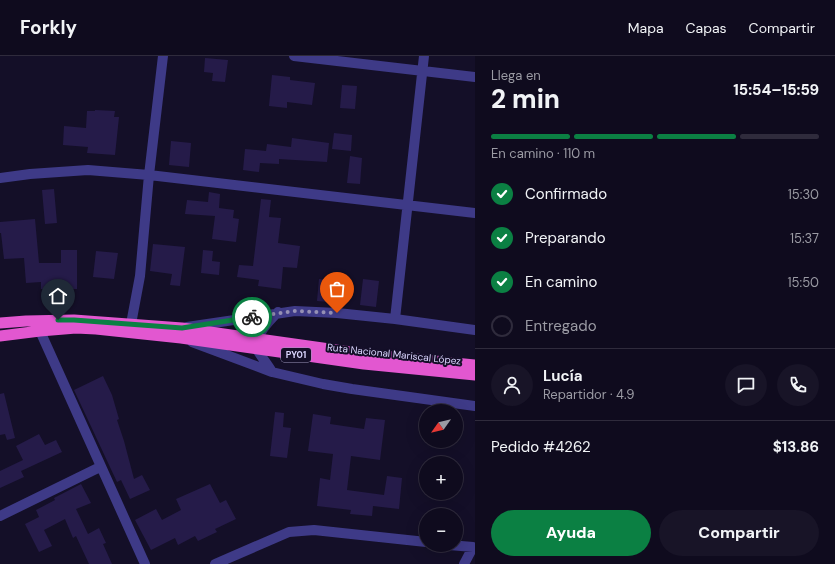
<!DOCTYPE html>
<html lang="es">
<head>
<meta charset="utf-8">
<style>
	:root { --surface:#0f0b1e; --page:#181427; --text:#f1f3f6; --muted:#9b9ba4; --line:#2f2b3c; --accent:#0b8043 }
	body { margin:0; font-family:"DM Sans",sans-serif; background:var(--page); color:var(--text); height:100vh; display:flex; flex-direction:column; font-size:15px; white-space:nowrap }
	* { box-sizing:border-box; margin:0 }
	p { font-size:13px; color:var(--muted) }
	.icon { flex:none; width:22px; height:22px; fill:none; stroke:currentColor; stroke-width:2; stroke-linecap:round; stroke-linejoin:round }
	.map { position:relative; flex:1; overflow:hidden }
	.drawer { display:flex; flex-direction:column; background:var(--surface); width:360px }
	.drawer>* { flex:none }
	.needle { width:26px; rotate:236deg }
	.fabs { position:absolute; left:419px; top:348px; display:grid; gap:8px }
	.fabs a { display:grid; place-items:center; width:44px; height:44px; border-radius:50%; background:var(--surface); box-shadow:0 4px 16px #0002,0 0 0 1px var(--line); font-size:20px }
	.pin { position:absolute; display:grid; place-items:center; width:34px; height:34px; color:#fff; margin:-41px -17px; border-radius:50% 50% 50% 0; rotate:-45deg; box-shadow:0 0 4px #0007 }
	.pin .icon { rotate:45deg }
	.courier { position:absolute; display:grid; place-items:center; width:40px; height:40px; margin:-20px; border:3px solid #0b8043; border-radius:50%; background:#fff; color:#222; box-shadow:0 1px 5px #0007 }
	.summary em { font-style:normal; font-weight:800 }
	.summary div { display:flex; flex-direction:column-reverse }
	.summary { display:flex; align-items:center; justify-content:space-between; height:68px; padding:0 16px }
	h1 { font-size:26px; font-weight:800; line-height:30px }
	.bar { display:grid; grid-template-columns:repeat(4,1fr); gap:6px 4px; align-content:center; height:48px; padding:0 16px }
	.bar i { height:5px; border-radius:3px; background:var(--line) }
	.bar .current { background:var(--accent) }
	.bar p { grid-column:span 4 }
	.line { display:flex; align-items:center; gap:10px; padding:0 16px; border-top:1px solid var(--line) }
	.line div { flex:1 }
	.round { display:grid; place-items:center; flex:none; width:42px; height:42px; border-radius:21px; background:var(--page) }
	ol { padding:0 16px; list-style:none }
	li { display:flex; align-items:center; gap:12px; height:44px }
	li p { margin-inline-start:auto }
	li .icon { padding:4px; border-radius:50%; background:var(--accent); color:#fff; stroke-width:4 }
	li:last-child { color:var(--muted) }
	li i { width:22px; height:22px; border:2px solid var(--line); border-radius:50% }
	.primary-button { display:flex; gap:8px; margin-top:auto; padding:8px 16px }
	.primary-button a { flex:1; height:46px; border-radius:24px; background:var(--accent); color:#fff; font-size:16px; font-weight:800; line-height:46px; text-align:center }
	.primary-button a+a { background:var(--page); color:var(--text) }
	header { display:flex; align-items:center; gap:24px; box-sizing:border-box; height:56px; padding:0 20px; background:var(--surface); border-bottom:1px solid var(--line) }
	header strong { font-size:19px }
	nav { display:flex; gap:22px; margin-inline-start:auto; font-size:14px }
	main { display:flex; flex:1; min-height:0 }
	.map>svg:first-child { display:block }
	.building { fill:#251b49 }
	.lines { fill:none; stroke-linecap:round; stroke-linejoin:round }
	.minor { stroke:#3e3a87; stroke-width:10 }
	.trunk { stroke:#e257d0; stroke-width:11 }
	.done { stroke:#9590b4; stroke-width:4; stroke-dasharray:0 7.2 }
	.route { stroke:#0b8043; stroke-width:5 }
	.labels { text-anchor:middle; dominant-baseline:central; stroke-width:4; stroke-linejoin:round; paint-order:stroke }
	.shield { fill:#140f28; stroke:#9f9abe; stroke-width:1 }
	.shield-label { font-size:9px; font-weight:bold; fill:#dbd6ff }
	.street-label { font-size:10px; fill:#dbd6ff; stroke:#140f28 }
</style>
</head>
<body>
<header>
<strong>Forkly</strong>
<nav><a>Mapa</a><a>Capas</a><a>Compartir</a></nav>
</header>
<main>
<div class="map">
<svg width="475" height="508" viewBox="0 0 475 508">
	<rect width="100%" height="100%" fill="#140f28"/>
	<path class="building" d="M205 2 228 4 225 26 212 25 213 17 204 16Z
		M272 19 290 21V24L315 27 312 49 287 46V52L269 50Z
		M342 29 357 30 355 53 340 52Z
		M95 54 115 55 114 61H119L115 99 87 97 88 91 63 89 64 70 86 72 87 55H95Z
		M334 77 352 79 351 95 332 93Z
		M292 82 329 87 327 106 279 103V108L260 107 259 116 243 114 245 93 266 95 267 88 291 91Z
		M171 85 191 87 189 111 169 109Z
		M350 100 362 102 360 128 347 127Z
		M54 133 57 167 45 168 42 134Z
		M209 136 220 138 219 152 234 154 233 162 239 163 236 186 212 183 215 160 185 158 187 144 208 146Z
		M261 143 271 144 269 161 281 162 278 187 300 190 297 212 283 211 281 233 258 230 259 224 237 221 239 209 253 210Z
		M35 163 39 207H61V194H77V233H41V226L26 227 24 202 4 203 1 177H0V166Z
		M153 188 185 191 180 230 170 229 172 218 150 215Z
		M203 194 213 195 212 205 220 206 219 219 201 217Z
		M96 195 118 197 114 223 93 221Z
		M319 223 332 225 330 246 317 245Z
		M363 223 379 225 376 251 360 249Z
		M103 320 112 339 119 363 117 364 124 385 134 423 142 419 150 434 130 443 121 424 117 426 74 334Z
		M4 337 15 382 7 384 5 378 0 379V338Z
		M275 356 284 357 283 371 291 372 287 402 270 400Z
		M313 358 331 361 330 368 364 373 366 362 385 364 380 404 351 400 347 434 384 439 387 420 402 422 399 453 373 450 372 460 350 458 351 454 317 450 320 422 330 424 333 398 308 395Z
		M39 378 45 389 56 384 62 396 21 415 24 421 0 432V415L23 404 16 390Z
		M81 428 91 447 76 453 88 478 99 472 106 487 103 488 112 508H89L76 480 73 482 65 463 44 474 52 490 39 496 25 468 39 461 36 454 55 444 54 442Z
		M210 428 220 447 226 444 236 463 215 473 217 476 198 485 195 480 178 489 175 482 151 494 135 464 156 453 162 464 181 454 176 443Z"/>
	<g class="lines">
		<path class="minor" d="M294 0 475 21
			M0 122 30 118 88 114 149 119 475 157
			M395 263 424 0
			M131 268 140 220 149 119 163 0
			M187 271 295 255 337 257 395 263 475 274
			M40 275 145 508
			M192 286 272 316 323 328 352 333 475 350
			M272 316C268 309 262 302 258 295 253 281 269 265 278 256
			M0 460 100 411
			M449 489 473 491 464 508
			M215 508 289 476 314 474 426 486"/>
		<path class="trunk" d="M0 267 26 265 74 264 182 272 365 298 475 309
			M0 280 40 275 76 272 96 273 181 282 364 308 475 319"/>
	</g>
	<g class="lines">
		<path class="done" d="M252 261 295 255 337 257"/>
		<path class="route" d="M58 264H74L182 272 252 261"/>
	</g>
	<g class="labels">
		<rect class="shield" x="281" y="292" width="30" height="14" rx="3"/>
		<g class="shield-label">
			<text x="296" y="299">PY01</text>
		</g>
		<g class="street-label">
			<text transform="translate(394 298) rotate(6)">Ruta Nacional Mariscal López</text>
		</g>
	</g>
</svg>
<div class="fabs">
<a><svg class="needle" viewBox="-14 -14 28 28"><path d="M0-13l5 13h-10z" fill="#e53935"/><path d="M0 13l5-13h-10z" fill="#9b9ba4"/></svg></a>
<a>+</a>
<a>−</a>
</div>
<div class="pin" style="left:337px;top:257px;background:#ea580c"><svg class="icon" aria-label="bag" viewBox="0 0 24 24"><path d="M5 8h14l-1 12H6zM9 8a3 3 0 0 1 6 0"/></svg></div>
<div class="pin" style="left:58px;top:264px;background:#1f2937"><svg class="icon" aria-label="home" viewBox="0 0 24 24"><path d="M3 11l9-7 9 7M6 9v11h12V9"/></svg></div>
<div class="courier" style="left:252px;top:261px"><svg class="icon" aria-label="bike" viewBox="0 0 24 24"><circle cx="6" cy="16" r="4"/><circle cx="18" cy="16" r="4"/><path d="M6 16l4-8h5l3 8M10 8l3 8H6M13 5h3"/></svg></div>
</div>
<section class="drawer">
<div class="summary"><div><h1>2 min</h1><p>Llega en</p></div><em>15:54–15:59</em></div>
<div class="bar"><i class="current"></i><i class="current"></i><i class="current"></i><i></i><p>En camino · 110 m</p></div>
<ol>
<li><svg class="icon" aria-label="check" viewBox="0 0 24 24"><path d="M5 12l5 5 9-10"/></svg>Confirmado<p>15:30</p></li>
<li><svg class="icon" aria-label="check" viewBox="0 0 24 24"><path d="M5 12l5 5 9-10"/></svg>Preparando<p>15:37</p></li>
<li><svg class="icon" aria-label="check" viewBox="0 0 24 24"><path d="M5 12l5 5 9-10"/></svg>En camino<p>15:50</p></li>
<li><i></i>Entregado</li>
</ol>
<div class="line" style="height:72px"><a class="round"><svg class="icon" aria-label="person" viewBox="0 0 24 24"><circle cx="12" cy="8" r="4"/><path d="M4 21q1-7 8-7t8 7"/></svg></a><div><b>Lucía</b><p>Repartidor · 4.9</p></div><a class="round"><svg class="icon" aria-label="chat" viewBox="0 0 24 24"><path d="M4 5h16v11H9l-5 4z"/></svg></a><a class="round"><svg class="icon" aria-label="phone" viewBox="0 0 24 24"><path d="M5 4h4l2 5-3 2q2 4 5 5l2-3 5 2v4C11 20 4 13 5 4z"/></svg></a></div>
<div class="line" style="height:52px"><div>Pedido #4262</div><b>$13.86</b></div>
<div class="primary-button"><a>Ayuda</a><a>Compartir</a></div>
</section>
</main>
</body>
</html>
